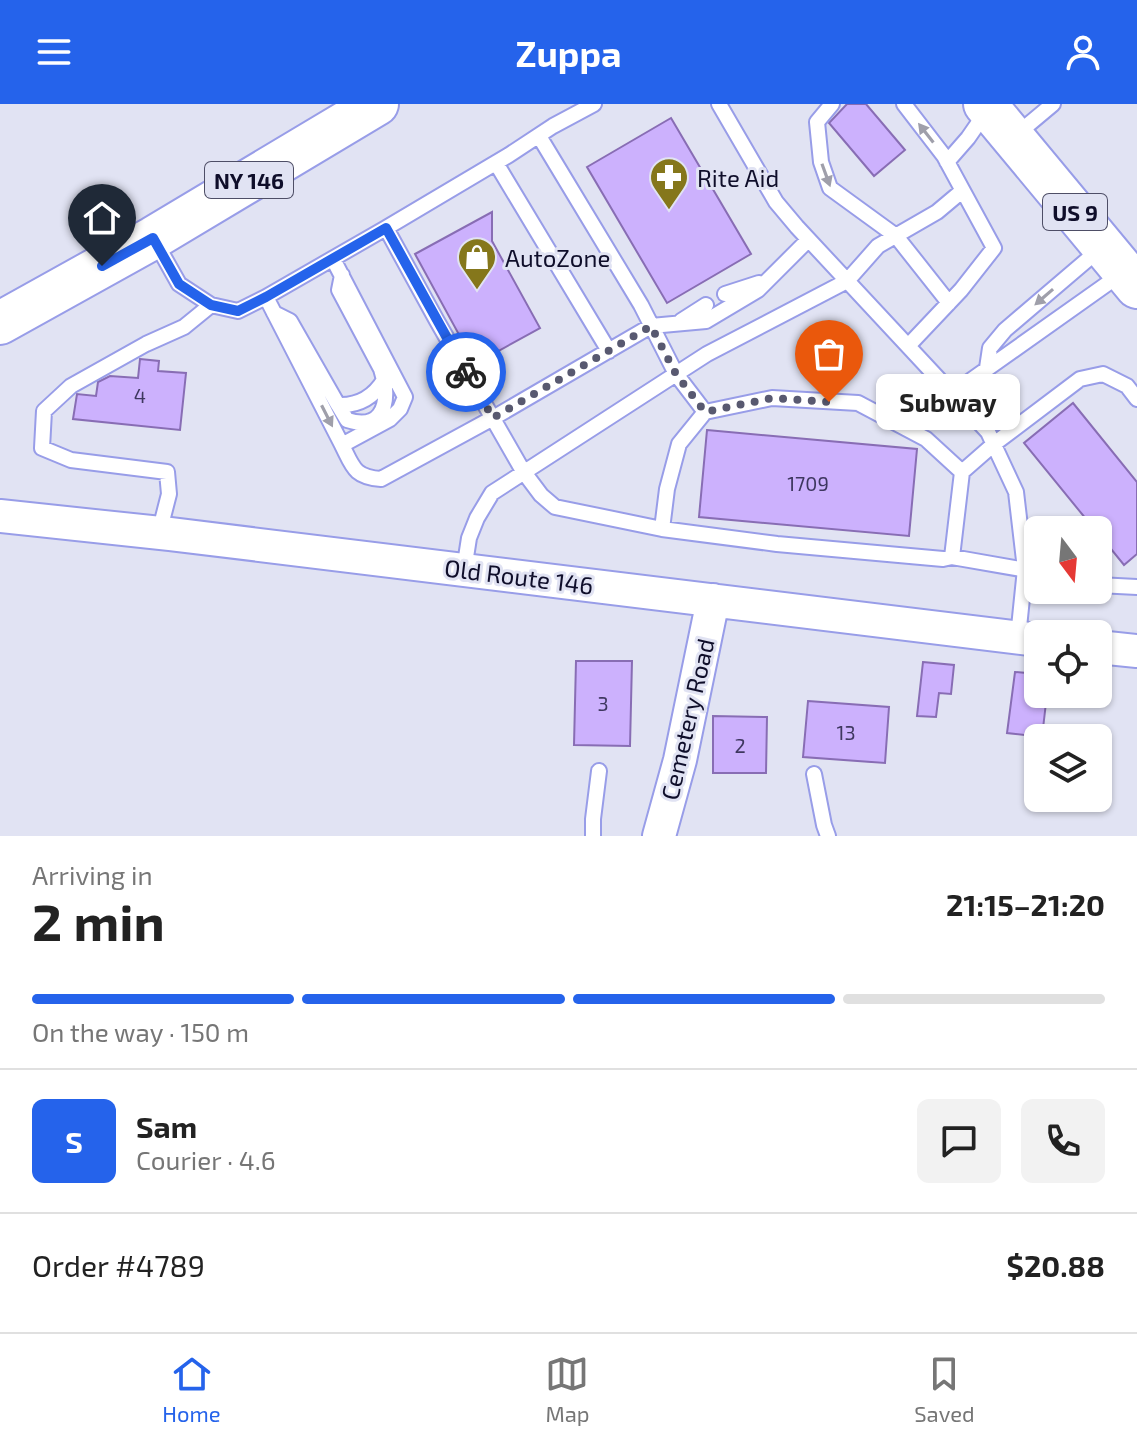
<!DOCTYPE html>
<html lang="en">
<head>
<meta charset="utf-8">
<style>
	:root { --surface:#fff; --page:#f2f2f2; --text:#222; --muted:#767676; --line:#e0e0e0; --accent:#2563eb }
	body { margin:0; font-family:"Exo 2",sans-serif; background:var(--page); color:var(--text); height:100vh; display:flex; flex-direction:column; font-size:30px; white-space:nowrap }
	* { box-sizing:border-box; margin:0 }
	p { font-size:26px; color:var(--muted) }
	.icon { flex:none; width:44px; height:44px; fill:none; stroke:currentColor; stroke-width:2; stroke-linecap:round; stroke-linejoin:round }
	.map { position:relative; height:732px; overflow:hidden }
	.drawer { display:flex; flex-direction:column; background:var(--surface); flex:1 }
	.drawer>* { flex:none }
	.needle { width:52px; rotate:164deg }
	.buttons { position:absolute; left:1024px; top:412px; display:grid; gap:16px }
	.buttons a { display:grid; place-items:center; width:88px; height:88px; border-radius:12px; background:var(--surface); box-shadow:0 2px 6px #0004; font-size:40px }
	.pin { position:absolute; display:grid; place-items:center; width:68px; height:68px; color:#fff; margin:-82px -34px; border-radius:50% 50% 50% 0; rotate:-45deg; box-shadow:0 0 8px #0007 }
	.pin .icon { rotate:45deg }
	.courier { position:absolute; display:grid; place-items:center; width:80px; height:80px; margin:-40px; border:6px solid #2563eb; border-radius:50%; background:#fff; color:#222; box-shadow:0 2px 10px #0007 }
	.bubble { position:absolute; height:56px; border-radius:12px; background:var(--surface); box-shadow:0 2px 6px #0004; font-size:26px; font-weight:700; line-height:56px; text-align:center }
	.head em { font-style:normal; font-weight:700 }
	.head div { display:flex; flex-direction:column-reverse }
	.head { display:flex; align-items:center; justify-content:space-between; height:136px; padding:0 32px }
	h1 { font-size:52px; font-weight:700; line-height:60px }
	.bar { display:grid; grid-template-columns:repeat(4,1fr); gap:12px 8px; align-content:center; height:96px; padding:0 32px }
	.bar i { height:10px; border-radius:6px; background:var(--line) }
	.bar .active { background:var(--accent) }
	.bar p { grid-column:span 4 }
	.line { display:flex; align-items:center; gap:20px; padding:0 32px; border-top:2px solid var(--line) }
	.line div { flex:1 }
	.round { display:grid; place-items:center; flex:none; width:84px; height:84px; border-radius:12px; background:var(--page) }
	header { display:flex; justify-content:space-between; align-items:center; height:104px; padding:0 32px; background:var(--accent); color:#fff; font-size:36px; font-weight:700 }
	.menu { display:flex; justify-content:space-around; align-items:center; height:112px; border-top:2px solid var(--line); background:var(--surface); font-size:22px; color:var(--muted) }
	.menu a { display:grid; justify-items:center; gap:4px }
	.menu .active { color:var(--accent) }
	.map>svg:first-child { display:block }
	.building { fill:#ccb1fd; stroke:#886db4; stroke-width:2 }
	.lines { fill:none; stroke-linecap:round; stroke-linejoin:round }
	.service-casing { stroke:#989de8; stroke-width:18 }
	.tertiary-casing { stroke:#989de8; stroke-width:36 }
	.primary-casing { stroke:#989de8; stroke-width:46 }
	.service { stroke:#fff; stroke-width:14 }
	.tertiary { stroke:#fff; stroke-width:32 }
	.primary { stroke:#fff; stroke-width:42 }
	.oneway { fill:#9f9faa }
	.done { stroke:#585970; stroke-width:8; stroke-dasharray:0 14.4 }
	.route { stroke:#2563eb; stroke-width:10 }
	.labels { text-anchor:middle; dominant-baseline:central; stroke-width:6; stroke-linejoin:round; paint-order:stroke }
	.number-label { font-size:20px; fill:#3e375f }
	.shield { fill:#e1e3f3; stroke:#4e4e66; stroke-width:2 }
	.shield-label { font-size:22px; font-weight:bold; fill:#0f0e2a }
	.poi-label { font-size:24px; fill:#0f0e2a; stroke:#e1e3f3; text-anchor:start }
	.street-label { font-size:24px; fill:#0f0e2a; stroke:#e1e3f3 }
</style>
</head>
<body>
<header><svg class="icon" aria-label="menu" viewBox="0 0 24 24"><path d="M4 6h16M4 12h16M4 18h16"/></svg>Zuppa<svg class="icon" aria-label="person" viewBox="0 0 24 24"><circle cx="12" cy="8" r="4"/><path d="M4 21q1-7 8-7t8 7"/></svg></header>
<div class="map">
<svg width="1137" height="732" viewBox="0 0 1137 732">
	<rect width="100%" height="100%" fill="#e1e3f3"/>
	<path class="building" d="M847 0H866L905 46 874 72 829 19Z
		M671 14 751 150 667 199 587 63Z
		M492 108V137L540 224 475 260 415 150Z
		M140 255 159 257 158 267 186 269 180 326 73 315 77 290 96 292 98 278 110 272 138 274Z
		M1073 299 1137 378V450L1124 461 1098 429V426H1095L1024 339Z
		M707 326 917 345 909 432 699 413Z
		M576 557H632L630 642 574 641Z
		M923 558 954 561 951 590 939 589 936 613 917 612Z
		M1015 568 1038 570V590H1047L1042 633 1007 629Z
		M808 597 889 603 885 659 803 653Z
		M713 612 767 613 766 669H713Z"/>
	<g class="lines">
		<defs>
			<path id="service" d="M594 0 553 22 509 51 386 124 437 217 523 367 541 391 555 403 662 425 777 440 943 455 952 453 1038 468
				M719 0 776 98 797 123 988 328 1016 388 1025 465 1018 533
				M832 0 817 18 821 58 830 84 896 132 949 199
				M904 0 944 52 994 144 961 186 908 242
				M1016 31 1053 0
				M539 32 641 201 676 270 705 308
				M947 58 968 34 986 8
				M496 59 609 247
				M156 139 179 180 211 201 238 207 266 193 386 124
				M725 190 759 179
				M266 193 342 341 390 315 400 305 405 293 333 155
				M274 209 290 217 338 301C358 302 373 294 384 276L381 265 339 186 342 171
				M681 217 706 201
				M987 264 990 244 1005 226 1100 145
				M953 289 1121 170
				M338 301 347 316C379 326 389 305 384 276
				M342 341C353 363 354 373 381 375L493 314 651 222 706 217 758 186 808 136
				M662 425 667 385 679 340 705 308 772 294 858 299 926 335 962 368
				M159 429 169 390 167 368 71 356 42 344 44 307 71 282 146 240 184 223 211 201
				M952 453 962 368 994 340 1080 275 1103 270 1127 282 1137 295
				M464 466 469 434 477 414 492 389 707 250 847 177 878 142 937 108 962 87
				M1098 481 1137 483
				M814 670 824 721 828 732
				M593 732V715L599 667"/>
			<path id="tertiary" d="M0 412 170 430 1038 536
				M1098 543 1137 547
				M659 732 680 656 713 496"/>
			<path id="primary" d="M985 0 1137 183
				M0 219 153 134 377 0"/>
		</defs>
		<use href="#service" class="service-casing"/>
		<use href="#tertiary" class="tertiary-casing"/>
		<use href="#primary" class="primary-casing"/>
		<use href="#service" class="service"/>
		<use href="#tertiary" class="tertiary"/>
		<use href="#primary" class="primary"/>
	</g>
	<defs><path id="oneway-solid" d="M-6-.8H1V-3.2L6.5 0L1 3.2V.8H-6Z" transform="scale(2)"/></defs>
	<g class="oneway">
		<use href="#oneway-solid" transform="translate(926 29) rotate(-128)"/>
		<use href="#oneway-solid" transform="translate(826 71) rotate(70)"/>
		<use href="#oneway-solid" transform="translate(1044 193) rotate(139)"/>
		<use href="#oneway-solid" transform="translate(327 312) rotate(63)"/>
	</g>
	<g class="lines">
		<path class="done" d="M466 268 493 314 651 222 676 270 705 308 772 294 829 298"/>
		<path class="route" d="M102 162 153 134 179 180 211 201 238 207 266 193 386 124 466 268"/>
	</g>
	<defs>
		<symbol id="pharmacy-pin" viewBox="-11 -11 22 30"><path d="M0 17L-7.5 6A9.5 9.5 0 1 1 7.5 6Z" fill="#85771b" stroke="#e1e3f3"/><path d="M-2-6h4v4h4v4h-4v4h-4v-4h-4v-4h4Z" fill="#fff"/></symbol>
		<symbol id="shop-pin" viewBox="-11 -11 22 30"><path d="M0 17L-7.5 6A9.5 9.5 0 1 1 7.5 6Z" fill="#85771b" stroke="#e1e3f3"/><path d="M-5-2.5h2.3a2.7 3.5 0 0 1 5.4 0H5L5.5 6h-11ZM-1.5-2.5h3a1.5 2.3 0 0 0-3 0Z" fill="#fff"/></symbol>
	</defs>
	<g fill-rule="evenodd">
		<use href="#pharmacy-pin" x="647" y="51" width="44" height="60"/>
		<use href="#shop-pin" x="455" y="131" width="44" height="60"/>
	</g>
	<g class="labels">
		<g class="number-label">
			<text x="140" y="291">4</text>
			<text x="808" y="379">1709</text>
			<text x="603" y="599">3</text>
			<text x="846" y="628">13</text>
			<text x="740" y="641">2</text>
		</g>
		<g class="shield">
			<rect x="205" y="58" width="88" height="36" rx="6"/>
			<rect x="1043" y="90" width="64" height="36" rx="6"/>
		</g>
		<g class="shield-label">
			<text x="249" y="76">NY 146</text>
			<text x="1075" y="108">US 9</text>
		</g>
		<g class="poi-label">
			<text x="697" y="73">Rite Aid</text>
			<text x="505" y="153">AutoZone</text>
		</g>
		<g class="street-label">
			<text transform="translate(519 472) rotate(7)">Old Route 146</text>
			<text transform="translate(687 615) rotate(-77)">Cemetery Road</text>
		</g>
	</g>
</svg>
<div class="buttons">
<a><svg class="needle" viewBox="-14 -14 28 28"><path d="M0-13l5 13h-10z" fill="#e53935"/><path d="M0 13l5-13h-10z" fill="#767676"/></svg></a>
<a><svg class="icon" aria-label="locate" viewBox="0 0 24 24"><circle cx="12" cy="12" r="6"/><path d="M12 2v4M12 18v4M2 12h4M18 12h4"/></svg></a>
<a><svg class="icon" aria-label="layers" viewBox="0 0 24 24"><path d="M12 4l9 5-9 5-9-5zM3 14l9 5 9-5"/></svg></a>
</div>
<div class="pin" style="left:829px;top:298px;background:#ea580c"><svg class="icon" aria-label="bag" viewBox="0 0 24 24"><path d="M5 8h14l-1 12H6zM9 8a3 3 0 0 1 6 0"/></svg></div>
<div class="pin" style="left:102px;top:162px;background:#1f2937"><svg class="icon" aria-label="home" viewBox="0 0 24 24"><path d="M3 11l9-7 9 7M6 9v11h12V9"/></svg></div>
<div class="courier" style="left:466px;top:268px"><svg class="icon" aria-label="bike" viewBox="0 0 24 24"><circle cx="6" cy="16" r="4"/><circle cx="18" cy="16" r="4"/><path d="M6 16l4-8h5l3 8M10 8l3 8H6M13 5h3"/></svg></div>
<div class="bubble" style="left:876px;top:270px;width:144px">Subway</div>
</div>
<section class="drawer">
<div class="head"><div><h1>2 min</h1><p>Arriving in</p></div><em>21:15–21:20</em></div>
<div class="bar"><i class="active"></i><i class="active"></i><i class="active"></i><i></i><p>On the way · 150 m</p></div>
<div class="line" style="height:144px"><b class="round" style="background:var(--accent);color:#fff">S</b><div><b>Sam</b><p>Courier · 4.6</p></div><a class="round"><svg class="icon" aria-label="chat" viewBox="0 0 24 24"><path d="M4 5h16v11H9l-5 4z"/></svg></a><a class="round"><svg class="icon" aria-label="phone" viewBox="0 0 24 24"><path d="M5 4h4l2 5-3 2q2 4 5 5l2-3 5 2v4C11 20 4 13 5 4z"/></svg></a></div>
<div class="line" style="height:104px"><div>Order #4789</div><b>$20.88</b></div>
</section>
<nav class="menu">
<a class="active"><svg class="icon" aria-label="home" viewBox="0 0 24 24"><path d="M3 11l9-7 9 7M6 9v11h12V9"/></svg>Home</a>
<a><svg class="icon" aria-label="map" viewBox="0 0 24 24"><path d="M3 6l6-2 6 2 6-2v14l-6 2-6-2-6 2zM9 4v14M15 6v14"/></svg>Map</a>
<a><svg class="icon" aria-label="saved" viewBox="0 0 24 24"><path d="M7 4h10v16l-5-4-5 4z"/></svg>Saved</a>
</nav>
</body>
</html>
